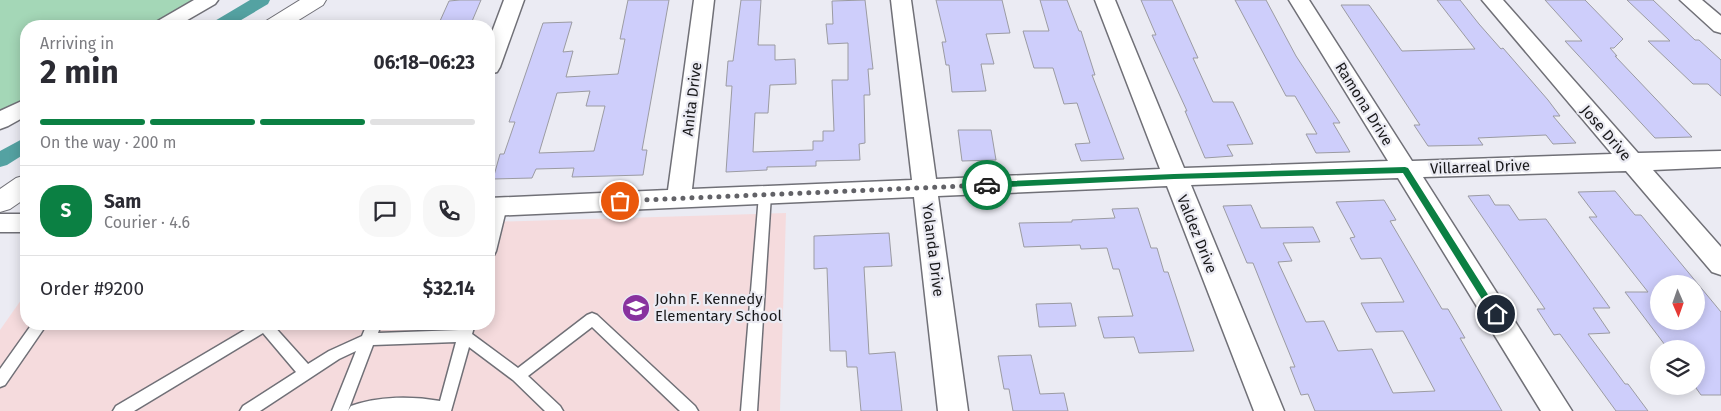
<!DOCTYPE html>
<html lang="en">
<head>
<meta charset="utf-8">
<style>
	:root { --surface:#fff; --page:#f7f7f7; --text:#2b2b33; --muted:#7c7c81; --line:#e1e1e2; --accent:#0b8043 }
	body { margin:0; font-family:"Fira Sans",sans-serif; background:var(--page); color:var(--text); height:100vh; display:flex; flex-direction:column; font-size:19px; white-space:nowrap }
	* { box-sizing:border-box; margin:0 }
	p { font-size:16px; color:var(--muted) }
	.icon { flex:none; width:28px; height:28px; fill:none; stroke:currentColor; stroke-width:2; stroke-linecap:round; stroke-linejoin:round }
	.map { position:relative; flex:1; overflow:hidden }
	.panel { position:absolute; left:20px; top:20px; width:475px; height:310px; display:flex; flex-direction:column; background:var(--surface); border-radius:20px; box-shadow:0 2px 12px #0003 }
	.panel>* { flex:none }
	.needle { width:32px; rotate:178deg }
	.tools { position:absolute; left:1650px; top:275px; display:grid; gap:10px }
	.tools a { display:grid; place-items:center; width:55px; height:55px; border-radius:50%; background:var(--surface); box-shadow:0 2px 12px #0003; font-size:25px }
	.pin { position:absolute; display:grid; place-items:center; width:42px; height:42px; color:#fff; margin:-21px; border:2px solid #fff; border-radius:50%; box-shadow:0 1px 5px #0007 }
	.courier { position:absolute; display:grid; place-items:center; width:50px; height:50px; margin:-25px; border:4px solid #0b8043; border-radius:50%; background:#fff; color:#222; box-shadow:0 1px 6px #0007 }
	.summary em { font-style:normal; font-weight:700 }
	.summary div { display:flex; flex-direction:column-reverse }
	.summary { display:flex; align-items:center; justify-content:space-between; height:85px; padding:0 20px }
	h1 { font-size:32px; font-weight:700; line-height:38px }
	.bar { display:grid; grid-template-columns:repeat(4,1fr); gap:8px 5px; align-content:center; height:60px; padding:0 20px }
	.bar i { height:6px; border-radius:4px; background:var(--line) }
	.bar .current { background:var(--accent) }
	.bar p { grid-column:span 4 }
	.line { display:flex; align-items:center; gap:12px; padding:0 20px; border-top:1px solid var(--line) }
	.line div { flex:1 }
	.round { display:grid; place-items:center; flex:none; width:52px; height:52px; border-radius:20px; background:var(--page) }
	.map>svg:first-child { display:block }
	.education { fill:#f5dbdd }
	.green { fill:#a4d7b7 }
	.lines { fill:none; stroke-linecap:round; stroke-linejoin:round }
	.canal { fill:#54a2a2; fill-rule:evenodd }
	.building { fill:#cecefb; stroke:#9b9ba2; fill-rule:evenodd }
	.service-casing { stroke:#707077; stroke-width:3 }
	.minor-casing { stroke:#707077; stroke-width:3 }
	.tertiary-casing { stroke:#707077; stroke-width:2 }
	.service { fill:#fff; fill-rule:evenodd }
	.minor { fill:#fff; fill-rule:evenodd }
	.tertiary { fill:#fff; fill-rule:evenodd }
	.route { fill:#0b8043 }
	.done { stroke:#626267; stroke-width:5; stroke-dasharray:0 9 }
	.labels { text-anchor:middle; dominant-baseline:central; stroke-width:4.5; stroke-linejoin:round; paint-order:stroke }
	.street-label { font-size:15px; fill:#19191b; stroke:#ebebf3 }
	.poi-label { font-size:15px; fill:#19191b; stroke:#ebebf3; text-anchor:start }
</style>
</head>
<body>
<div class="map">
<svg width="1721" height="411" viewBox="0 0 1721 411">
	<rect width="100%" height="100%" fill="#ebebf3"/>
	<path class="education" d="M786 213 780 411H0V330L26 293V324H489V222Z"/>
	<path class="green" d="M0 0H204L160 26H26V107L0 123Z"/>
	<g class="lines">
		<path class="canal" d="M250 0H270L268 4 231 26H210L213 22Z
			M26 137V153L7 165 0 167V151Z"/>
	</g>
	<path class="building" d="M460 0H481L470 26H445L448 21H440L449 1Z
		M628 0H669L642 150H647L643 175 572 177 574 168 536 169 532 178 493 179 500 154H504L515 122H509L543 23 572 22 563 52 573 51 566 77 618 74 625 39H620ZM590 91 586 106H605L594 151 539 153 557 93Z
		M741 0H761L758 45H775V60L795 59 796 84 770 85 768 113H755L753 152 813 150V141H823V131H834L832 80H848V43L828 44 826 24H833L832 1 865 0 873 69H868L870 95H864L865 143 859 144 860 160 816 161V166L767 167V170L726 172 732 86H726L728 61H733Z
		M936 0H1002L1010 33 986 34 994 64H981L986 91 952 92 949 65H946L942 42H946Z
		M1040 0H1067L1079 31H1081L1095 75H1092L1124 159 1081 161 1075 144 1090 143 1077 103 1064 104 1053 68H1034L1023 31H1049Z
		M1141 0H1172L1198 58H1193L1213 102H1233L1253 144 1227 145 1233 156 1205 158 1185 111H1187L1152 35H1156Z
		M1235 0H1266L1296 56 1340 123H1333L1350 152 1316 153 1306 134H1317L1295 96H1286Z
		M1437 0H1460L1479 24 1501 49 1503 48 1548 100 1560 116H1553L1576 143 1553 144 1546 135 1478 138 1483 145 1428 146 1414 125H1420L1341 5H1369L1402 51 1475 49Z
		M1545 0H1585L1623 39 1614 48H1610L1617 56H1615L1692 137 1655 138 1565 41H1582Z
		M1627 0H1653L1695 40H1699L1721 60V96L1708 84H1693L1648 41H1670Z
		M958 130H991L996 160 962 161Z
		M1615 191 1635 215H1641L1721 312V395H1701L1696 388V349H1668L1625 292H1648L1589 217H1597L1578 192ZM1659 284H1696V321H1659Z
		M1489 195 1495 205H1509L1519 220 1546 219 1610 308H1593L1610 333 1588 334 1625 384H1628L1648 411H1616L1560 334 1554 335 1537 309H1545L1468 196Z
		M1384 200 1396 220 1390 221 1442 309H1448L1465 338H1460L1502 411H1315L1308 394 1301 395 1290 367H1295L1277 323 1253 263H1247L1223 206 1251 205 1261 228 1313 227 1320 242 1283 243 1292 261 1278 262 1306 322 1324 321 1338 351 1372 349 1393 393 1435 391 1403 331 1376 332 1361 303 1404 302 1381 258 1361 259 1350 238 1355 237 1336 202Z
		M1138 208 1151 248H1157L1164 272H1168L1194 351 1139 353 1134 337 1104 338 1098 317 1133 316 1119 269H1113L1107 248 1081 249 1080 245 1024 247 1019 223 1072 222V220L1115 218 1112 209Z
		M889 233 892 266 864 267 869 354 895 352 902 411H861L857 367H847L846 351H830L827 268 814 269V236Z
		M1071 303 1076 326 1039 327 1036 304Z
		M1031 355 1040 394 1064 393 1068 411H1013L1009 389H1004L998 356Z"/>
	<g class="lines">
		<defs>
			<path id="service" d="M765 191 769 192 771 195 757 411H741L759 195 761 192Z
				M501 201 505 203 507 206 496 251 494 255 489 256V228L495 206 497 203Z
				M592 313 597 315 695 406 698 411H680L592 327 528 376 560 406 563 411H545L513 380 469 347 451 411H348L351 406C378 396 412 396 440 401L456 342 373 345 348 411H332L356 351 339 359 260 411H240L243 406 296 372 263 333 134 411H113L116 406 255 324H272L308 364 329 351 362 336 367 324H381L378 333 459 330 461 324H475L472 334 518 368 587 315Z
				M32 324H47L5 385 0 387V369Z"/>
			<path id="minor" d="M194 0H218L215 4 177 26H153L156 22Z
				M504 0H524L500 67 497 72 489 74V40Z
				M694 0H714L692 189 912 180 891 0H911L936 179 1160 169 1095 0H1115L1184 168 1388 161 1289 0H1309L1412 161 1612 154 1482 0H1503L1638 153 1721 151V167L1653 170 1721 247V275L1712 272 1626 171 1423 177 1572 411H1541L1398 178 1191 185 1284 411H1254L1167 186 938 196 968 411H938L914 197 489 216V198L668 190Z
				M1680 0H1702L1721 16V33L1714 31Z
				M26 99V116L8 126 0 129V111Z
				M0 214H26V232H0Z"/>
			<path id="tertiary" d="M300 0H326L323 5 289 26H263L266 21Z
				M26 175V198L10 209 0 212V189L16 178Z"/>
		</defs>
		<use href="#service" class="service-casing"/>
		<use href="#minor" class="minor-casing"/>
		<use href="#tertiary" class="tertiary-casing"/>
		<use href="#service" class="service"/>
		<use href="#minor" class="minor"/>
		<use href="#tertiary" class="tertiary"/>
	</g>
	<path class="route" d="M1405 167 1408 168 1499 312V317H1493L1403 173 1174 179 987 188 983 185 987 182 1174 174Z"/>
	<g class="lines">
		<path class="done" d="M620 201 987 185"/>
	</g>
	<defs>
		<symbol id="school-disc" viewBox="-11 -11 22 22"><circle r="9.5" fill="#88329f" stroke="#ebebf3"/><path d="M0-5L7-2L0 1L-7-2ZM-4 1L0 2.5L4 1V4Q0 6-4 4Z" fill="#fff"/></symbol>
	</defs>
	<g fill-rule="evenodd">
		<use href="#school-disc" x="620" y="292" width="32" height="32"/>
	</g>
	<g class="labels">
		<g class="street-label">
			<text transform="translate(692 99) rotate(-83)">Anita Drive</text>
			<text transform="translate(1364 104) rotate(58)">Ramona Drive</text>
			<text transform="translate(1606 133) rotate(49)">Jose Drive</text>
			<text transform="translate(1480 167) rotate(-2)">Villarreal Drive</text>
			<text transform="translate(1197 234) rotate(68)">Valdez Drive</text>
			<text transform="translate(933 250) rotate(83)">Yolanda Drive</text>
		</g>
		<g class="poi-label">
			<text x="655" y="299">John F. Kennedy<tspan x="655" dy="17">Elementary School</tspan></text>
		</g>
	</g>
</svg>
<div class="tools">
<a><svg class="needle" viewBox="-14 -14 28 28"><path d="M0-13l5 13h-10z" fill="#e53935"/><path d="M0 13l5-13h-10z" fill="#7c7c81"/></svg></a>
<a><svg class="icon" aria-label="layers" viewBox="0 0 24 24"><path d="M12 4l9 5-9 5-9-5zM3 14l9 5 9-5"/></svg></a>
</div>
<div class="pin" style="left:620px;top:201px;background:#ea580c"><svg class="icon" aria-label="bag" viewBox="0 0 24 24"><path d="M5 8h14l-1 12H6zM9 8a3 3 0 0 1 6 0"/></svg></div>
<div class="pin" style="left:1496px;top:314px;background:#1f2937"><svg class="icon" aria-label="home" viewBox="0 0 24 24"><path d="M3 11l9-7 9 7M6 9v11h12V9"/></svg></div>
<div class="courier" style="left:987px;top:185px"><svg class="icon" aria-label="car" viewBox="0 0 24 24"><path d="M5 17H2v-5l4-1 3-4h7l3 4 3 1v5h-3M9 17h6M6 11h13"/><circle cx="7" cy="17" r="2"/><circle cx="17" cy="17" r="2"/></svg></div>
<section class="panel">
<div class="summary"><div><h1>2 min</h1><p>Arriving in</p></div><em>06:18–06:23</em></div>
<div class="bar"><i class="current"></i><i class="current"></i><i class="current"></i><i></i><p>On the way · 200 m</p></div>
<div class="line" style="height:90px"><b class="round" style="background:var(--accent);color:#fff">S</b><div><b>Sam</b><p>Courier · 4.6</p></div><a class="round"><svg class="icon" aria-label="chat" viewBox="0 0 24 24"><path d="M4 5h16v11H9l-5 4z"/></svg></a><a class="round"><svg class="icon" aria-label="phone" viewBox="0 0 24 24"><path d="M5 4h4l2 5-3 2q2 4 5 5l2-3 5 2v4C11 20 4 13 5 4z"/></svg></a></div>
<div class="line" style="height:65px"><div>Order #9200</div><b>$32.14</b></div>
</section>
</div>
</body>
</html>
